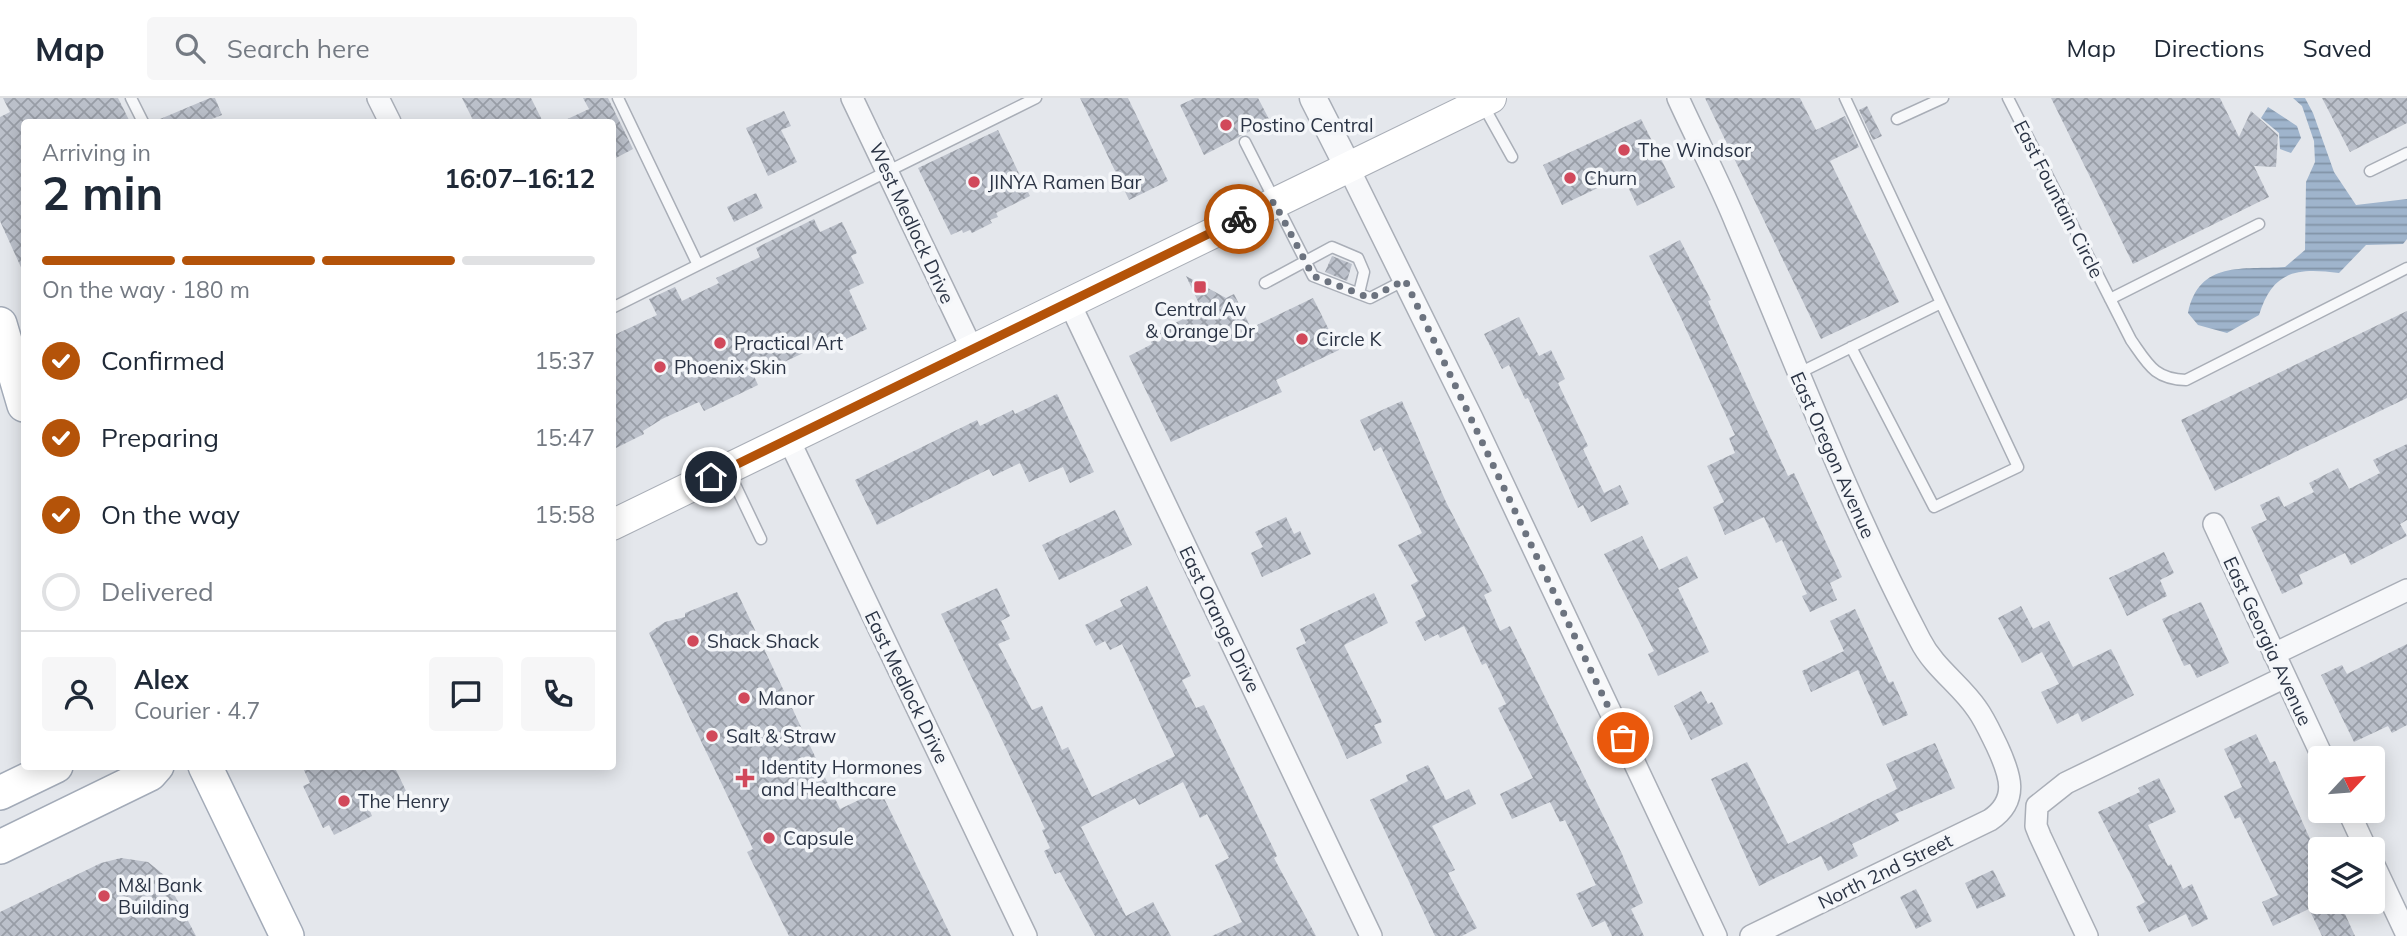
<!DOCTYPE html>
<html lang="en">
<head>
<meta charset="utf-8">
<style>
	:root { --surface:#fff; --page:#f6f6f7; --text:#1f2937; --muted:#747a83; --line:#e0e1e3; --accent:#b45309 }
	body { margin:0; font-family:Mulish,sans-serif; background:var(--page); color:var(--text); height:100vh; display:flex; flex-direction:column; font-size:26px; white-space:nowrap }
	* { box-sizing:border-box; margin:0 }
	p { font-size:23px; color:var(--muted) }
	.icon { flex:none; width:38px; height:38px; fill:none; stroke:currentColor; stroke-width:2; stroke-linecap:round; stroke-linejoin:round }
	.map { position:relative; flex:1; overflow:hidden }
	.sheet { position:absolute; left:21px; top:21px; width:595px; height:651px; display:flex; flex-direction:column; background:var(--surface); border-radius:7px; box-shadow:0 4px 18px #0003 }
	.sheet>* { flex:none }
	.needle { width:46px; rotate:64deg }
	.buttons { position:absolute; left:2308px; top:648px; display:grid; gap:14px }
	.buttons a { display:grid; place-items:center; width:77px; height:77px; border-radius:7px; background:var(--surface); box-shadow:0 4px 18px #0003; font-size:35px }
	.pin { position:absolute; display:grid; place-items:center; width:60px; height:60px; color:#fff; margin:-30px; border:4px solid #fff; border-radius:50%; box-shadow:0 2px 7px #0007 }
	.courier { position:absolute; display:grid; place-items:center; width:70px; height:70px; margin:-35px; border:5px solid #b45309; border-radius:50%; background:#fff; color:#222; box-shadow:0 2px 9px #0007 }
	.summary em { font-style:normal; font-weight:700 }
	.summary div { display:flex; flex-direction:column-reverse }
	.summary { display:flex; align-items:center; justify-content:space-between; height:119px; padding:0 21px }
	h1 { font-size:46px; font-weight:700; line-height:52px }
	.bar { display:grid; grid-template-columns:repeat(4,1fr); gap:10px 7px; align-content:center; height:84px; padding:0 21px }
	.bar i { height:9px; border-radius:5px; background:var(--line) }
	.bar .current { background:var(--accent) }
	.bar p { grid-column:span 4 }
	.line { display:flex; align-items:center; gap:18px; padding:0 21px; border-top:2px solid var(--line) }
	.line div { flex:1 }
	.round { display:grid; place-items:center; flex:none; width:74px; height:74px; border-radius:7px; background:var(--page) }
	ol { padding:0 21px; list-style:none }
	li { display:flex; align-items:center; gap:21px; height:77px }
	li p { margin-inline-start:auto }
	li .icon { padding:7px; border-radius:50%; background:var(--accent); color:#fff; stroke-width:4 }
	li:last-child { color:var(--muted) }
	li i { width:38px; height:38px; border:4px solid var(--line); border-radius:50% }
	header { display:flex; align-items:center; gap:42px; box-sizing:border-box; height:98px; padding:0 35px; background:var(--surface); border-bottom:2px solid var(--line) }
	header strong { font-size:33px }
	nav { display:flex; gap:38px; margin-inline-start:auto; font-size:24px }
	.search { width:490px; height:63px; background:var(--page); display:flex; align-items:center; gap:18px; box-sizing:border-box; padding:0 24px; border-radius:7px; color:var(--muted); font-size:26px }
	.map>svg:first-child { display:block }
	.water { fill:url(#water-rules) }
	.building { fill:url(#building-cross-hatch) }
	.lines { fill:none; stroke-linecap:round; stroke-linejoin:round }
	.service-casing { stroke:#a9aeb7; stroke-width:13 }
	.minor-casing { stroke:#a9aeb7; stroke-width:24 }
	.tertiary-casing { stroke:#a9aeb7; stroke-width:29 }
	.secondary-casing { stroke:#a9aeb7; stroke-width:32 }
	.primary-casing { stroke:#a3abb8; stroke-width:36 }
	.service { stroke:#f7f8fa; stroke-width:10 }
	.minor { stroke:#f7f8fa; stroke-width:21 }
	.tertiary { stroke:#f7f8fa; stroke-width:26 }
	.secondary { stroke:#fff; stroke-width:30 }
	.primary { stroke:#fff; stroke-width:33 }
	.done { stroke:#6c737f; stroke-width:7; stroke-dasharray:0 12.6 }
	.route { stroke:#b45309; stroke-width:9 }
	.poi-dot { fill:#d1495b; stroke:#f4f6f9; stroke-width:2.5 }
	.labels { text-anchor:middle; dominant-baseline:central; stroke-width:7; stroke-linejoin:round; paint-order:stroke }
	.poi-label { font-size:19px; fill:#2b3445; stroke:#f4f6f9; text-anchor:start }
	.street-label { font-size:19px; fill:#2b3445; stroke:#f4f6f9 }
</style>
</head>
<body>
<header>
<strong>Map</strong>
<div class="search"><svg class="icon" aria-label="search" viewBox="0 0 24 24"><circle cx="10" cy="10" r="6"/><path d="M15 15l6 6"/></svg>Search here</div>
<nav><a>Map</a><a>Directions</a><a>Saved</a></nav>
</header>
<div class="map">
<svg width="2407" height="838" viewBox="0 0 2407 838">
	<defs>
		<pattern id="water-rules" width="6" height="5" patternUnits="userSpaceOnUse" patternTransform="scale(1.75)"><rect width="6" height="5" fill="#9fb4cc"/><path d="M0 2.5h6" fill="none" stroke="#8293a7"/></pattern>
		<pattern id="building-cross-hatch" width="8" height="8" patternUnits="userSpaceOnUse" patternTransform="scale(1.75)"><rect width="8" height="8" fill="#bbc0ca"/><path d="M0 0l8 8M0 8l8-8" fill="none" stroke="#989da6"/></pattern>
	</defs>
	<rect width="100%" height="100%" fill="#e4e7ec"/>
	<path class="water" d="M2293 0H2305L2313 15 2334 74 2356 107 2407 101V141L2403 146 2366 147 2339 175C2297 170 2273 172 2259 217L2227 235 2198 227 2188 215C2199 162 2243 172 2285 169L2305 152 2306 84 2315 64 2314 43 2302 8Z
		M2268 9 2297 28 2301 40 2291 55 2280 51 2279 35 2261 20Z"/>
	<path class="building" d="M3 0H118L130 24H24V176L0 123V19L10 14Z
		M210 0H215L222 17 204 24H153Z
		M462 0H531L543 24H474Z
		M583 0H608L633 51 612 62V24H561L589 11Z
		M1080 0H1128L1168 83 1129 102Z
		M1195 0H1258L1270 23 1204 57 1180 7Z
		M1705 0H1800L1816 32 1845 18 1859 49 1830 63 1899 204 1821 241Z
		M2051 0H2220L2239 39 2251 13 2278 37 2276 69 2254 68 2269 99 2133 166Z
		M2322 0H2407V25L2350 54Z
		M1867 8 1882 38 1873 42 1859 12Z
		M784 13 791 28 781 32 797 64 768 78 746 30Z
		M1641 21 1675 89 1637 108 1623 78 1562 107 1543 67Z
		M998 32 1030 98 996 115 998 119 990 122 992 125 972 135 970 132 963 135 962 132 951 137 918 70Z
		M756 95 763 110 734 124 727 109Z
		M814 121 820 134 842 124 857 155 851 158 864 185 849 192 867 231 842 243 840 238 754 278 758 287 704 313 699 304 662 321 643 333 644 336 612 352V238L657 217 649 201 675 189 682 203 719 185 716 180 760 159 756 150Z
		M1680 142 1711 202 1708 203 1788 378 1794 375 1842 479 1830 485 1837 502 1810 514 1802 498 1807 496 1782 442 1776 445 1764 419 1725 437 1713 409 1724 404 1707 368 1735 355 1729 340 1735 337 1680 218 1649 158Z
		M1332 158 1352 166 1347 183 1325 174Z
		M1186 178 1226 200 1234 196 1251 230 1313 200 1339 252 1276 282 1282 294 1171 344 1129 258 1152 246 1148 238 1202 212Z
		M2407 213V300L2215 393 2181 322Z
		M1519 219 1539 258 1551 252 1565 281 1558 285 1588 348 1583 351 1604 395 1620 387 1629 406 1591 424 1583 407 1578 410 1528 300 1525 301 1509 267 1502 271 1484 236Z
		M1057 296 1094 374 1070 385 1063 369 1029 384 1020 365 993 378 989 371 877 427 855 382 977 322 980 328 1013 312 1015 316Z
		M1402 303 1446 404 1492 493 1484 497 1500 533 1510 528 1622 756 1643 805 1631 811 1644 838H1612L1605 823 1592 829 1576 796 1596 787 1565 722 1560 724 1550 704 1512 721 1500 696 1533 680 1498 610 1506 606 1486 565 1482 567 1464 528 1440 540 1438 536 1425 543 1415 524 1426 518 1411 487 1418 483 1398 447 1422 435 1381 349 1374 353 1360 322Z
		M2407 346V422L2400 426 2407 438 2351 467 2345 455 2299 477 2303 486 2282 496 2251 429 2267 422 2260 407 2279 398 2284 409 2314 394 2309 385 2338 370 2349 391 2380 375 2373 362Z
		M1115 412 1132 447 1059 482 1042 447Z
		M1286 419 1294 436 1300 433 1311 456 1262 479 1251 455 1263 449 1255 434Z
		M1642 438 1659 472 1687 458 1698 480 1678 490 1709 554 1658 578 1648 556 1654 553 1604 456Z
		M2164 454 2174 475 2160 482 2167 498 2127 518 2109 480Z
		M1147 488 1191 578 1182 582 1196 610 1204 607 1277 758 1274 760 1316 838H1212L1242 824 1215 767 1229 760 1207 716 1200 720 1183 684 1139 707 1135 700 1081 729 1126 818 1153 804 1171 838H1095L1060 774 1055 776 1044 753 1050 750 1042 732 1045 731 941 516 997 490 1010 518 1001 523 1010 541 998 546 1032 612 1042 608 1062 652 1068 649 1092 699 1175 658 1122 546 1110 552 1105 543 1096 548 1085 527 1123 508 1120 502Z
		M737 494 840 711 880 692 951 838H789L747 754 753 751 649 535 665 524 685 519V515Z
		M1374 495 1388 525 1344 547 1382 624 1374 627 1382 645 1347 661 1296 550 1306 545 1300 531Z
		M2201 504 2229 565 2197 580 2190 566 2184 568 2162 521Z
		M2021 508 2033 531 2049 523 2073 569 2111 551 2134 597 2082 624 2078 615 2057 626 2041 594 2059 586 2042 554 2022 565 1998 520Z
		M1855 511 1889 585 1893 583 1908 617 1883 628 1858 572 1811 594 1802 573 1844 553 1830 523Z
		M2407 546V627L2392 635 2388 628 2354 644 2321 577 2342 567 2347 576Z
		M1701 593 1708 606 1712 604 1723 626 1691 642 1674 608Z
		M2256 636 2270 665 2275 663 2320 763V803H2339L2355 838H2322L2309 811 2273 828 2262 804 2278 797 2240 719 2235 721 2224 698 2242 689 2224 651Z
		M1935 645 1955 690 1895 716 1899 723 1852 746 1858 758 1828 773 1821 758 1759 788 1711 681 1747 664 1788 746 1897 691 1886 666Z
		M1428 667 1446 702 1469 691 1476 706 1432 728 1455 772 1448 775 1477 830 1462 838H1435L1370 702 1408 683 1406 677Z
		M302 668H394L407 695 370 713 372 718 334 737 329 727 323 730 303 688 310 685Z
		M2159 680 2176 714 2148 727 2168 768 2171 766 2183 791 2192 786 2208 821 2192 829 2186 816 2149 834 2136 809 2145 804 2098 714 2140 694 2138 690Z
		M121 760 148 764 164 777 196 838H0V814L101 765Z
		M1993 772 2006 798 1977 811 1965 785Z
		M1916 791 1932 823 1916 831 1900 799Z"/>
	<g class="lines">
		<defs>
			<path id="service" d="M131 0 143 24
				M2008 0 2131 242C2148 266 2154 281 2186 282L2407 170
				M1483 7 1512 59
				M1897 21 1943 0
				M1245 44 1313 178 1370 200 1405 182
				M2370 73 2407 55
				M698 167 1036 0
				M1265 185 1332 149 1358 160 1364 174 1359 195
				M2110 201 2259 126
				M612 210 698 167 618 0
				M1851 249 1934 409 2018 369 1941 205
				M1797 276 1941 205 1845 0
				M729 374 761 441"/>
			<path id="minor" d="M378 0 390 24
				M852 0 972 251
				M1678 0C1697 42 1719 83 1736 125 1796 265 1849 407 1920 542 1934 570 1960 586 1977 611 1985 622 1991 636 1997 648 2010 676 2020 702 1990 722L1751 838
				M1348 69 1472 320 1716 838
				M1069 204 1371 838
				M788 340 1026 838
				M2214 426 2323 660
				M2274 556 2407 492
				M2348 712 2366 751
				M2373 765 2407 837
				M2087 838 2040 738 2036 728 2037 708 2066 685 2285 579"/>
			<path id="tertiary" d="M1313 0 1348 69"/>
			<path id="secondary" d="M612 427 1491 0"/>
			<path id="primary" d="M0 226 24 307
				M205 668 287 838
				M0 695 56 668
				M0 749 150 676 157 668"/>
		</defs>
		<use href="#service" class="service-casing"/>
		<use href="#minor" class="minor-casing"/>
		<use href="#tertiary" class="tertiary-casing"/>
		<use href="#secondary" class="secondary-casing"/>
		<use href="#primary" class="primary-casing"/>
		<use href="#service" class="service"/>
		<use href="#minor" class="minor"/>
		<use href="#tertiary" class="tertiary"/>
		<use href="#secondary" class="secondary"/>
		<use href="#primary" class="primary"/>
	</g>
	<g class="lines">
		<path class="done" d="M1239 121 1274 104 1313 178 1370 200 1405 182 1623 640"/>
		<path class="route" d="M711 379 1239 121"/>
	</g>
	<g class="poi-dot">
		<circle cx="1226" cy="27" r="7"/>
		<circle cx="1624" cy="52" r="7"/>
		<circle cx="1570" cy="80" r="7"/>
		<circle cx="974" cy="84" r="7"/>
		<rect x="1193" y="182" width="14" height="14" rx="3.5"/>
		<circle cx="1302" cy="241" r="7"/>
		<circle cx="720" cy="245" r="7"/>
		<circle cx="660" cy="269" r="7"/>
		<circle cx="693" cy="543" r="7"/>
		<circle cx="744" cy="600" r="7"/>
		<circle cx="712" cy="638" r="7"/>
		<path d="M741.5 669.5h7v7h7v7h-7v7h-7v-7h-7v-7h7z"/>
		<circle cx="344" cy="703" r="7"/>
		<circle cx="769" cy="740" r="7"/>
		<circle cx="104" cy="798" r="7"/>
	</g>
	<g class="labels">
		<g class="poi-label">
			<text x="1240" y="27">Postino Central</text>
			<text x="1638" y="52">The Windsor</text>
			<text x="1584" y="80">Churn</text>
			<text x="988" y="84">JINYA Ramen Bar</text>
			<text x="1200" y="211" text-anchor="middle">Central Av<tspan x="1200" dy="22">&amp; Orange Dr</tspan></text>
			<text x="1316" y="241">Circle K</text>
			<text x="734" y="245">Practical Art</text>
			<text x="674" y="269">Phoenix Skin</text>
			<text x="707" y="543">Shack Shack</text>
			<text x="758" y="600">Manor</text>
			<text x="726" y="638">Salt &amp; Straw</text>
			<text x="761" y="669">Identity Hormones<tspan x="761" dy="22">and Healthcare</tspan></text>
			<text x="358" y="703">The Henry</text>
			<text x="783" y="740">Capsule</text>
			<text x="118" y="787">M&amp;I Bank<tspan x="118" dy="22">Building</tspan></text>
		</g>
		<g class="street-label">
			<text transform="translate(2059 101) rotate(63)">East Fountain Circle</text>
			<text transform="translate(912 125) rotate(65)">West Medlock Drive</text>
			<text transform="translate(1833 357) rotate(66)">East Oregon Avenue</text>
			<text transform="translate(1220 521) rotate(64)">East Orange Drive</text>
			<text transform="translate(2268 543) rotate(65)">East Georgia Avenue</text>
			<text transform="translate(907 589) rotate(64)">East Medlock Drive</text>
			<text transform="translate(1885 773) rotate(-26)">North 2nd Street</text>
		</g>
	</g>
</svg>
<div class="buttons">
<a><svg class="needle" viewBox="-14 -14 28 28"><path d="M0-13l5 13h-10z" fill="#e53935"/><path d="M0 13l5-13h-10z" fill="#747a83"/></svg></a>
<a><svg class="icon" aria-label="layers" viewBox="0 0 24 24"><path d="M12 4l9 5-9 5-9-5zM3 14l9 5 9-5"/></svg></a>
</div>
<div class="pin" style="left:1623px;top:640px;background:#ea580c"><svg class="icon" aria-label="bag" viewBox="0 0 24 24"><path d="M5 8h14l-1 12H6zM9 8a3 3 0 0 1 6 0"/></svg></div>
<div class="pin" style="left:711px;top:379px;background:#1f2937"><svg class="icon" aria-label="home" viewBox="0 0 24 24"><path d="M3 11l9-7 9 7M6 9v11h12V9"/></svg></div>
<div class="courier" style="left:1239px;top:121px"><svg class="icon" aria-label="bike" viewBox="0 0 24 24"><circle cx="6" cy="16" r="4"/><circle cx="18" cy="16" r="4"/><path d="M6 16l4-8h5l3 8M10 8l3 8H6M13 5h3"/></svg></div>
<section class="sheet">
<div class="summary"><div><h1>2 min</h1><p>Arriving in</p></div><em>16:07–16:12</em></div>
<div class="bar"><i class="current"></i><i class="current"></i><i class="current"></i><i></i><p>On the way · 180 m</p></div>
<ol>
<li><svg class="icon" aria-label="check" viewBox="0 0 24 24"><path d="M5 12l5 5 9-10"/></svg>Confirmed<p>15:37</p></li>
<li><svg class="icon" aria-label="check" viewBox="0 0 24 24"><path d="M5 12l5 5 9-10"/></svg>Preparing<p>15:47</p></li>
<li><svg class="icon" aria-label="check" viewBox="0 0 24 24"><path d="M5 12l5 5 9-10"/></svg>On the way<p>15:58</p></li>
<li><i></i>Delivered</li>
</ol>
<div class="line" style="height:126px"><a class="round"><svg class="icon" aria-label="person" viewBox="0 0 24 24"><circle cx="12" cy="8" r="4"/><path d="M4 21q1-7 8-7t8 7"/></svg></a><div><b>Alex</b><p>Courier · 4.7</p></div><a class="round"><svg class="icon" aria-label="chat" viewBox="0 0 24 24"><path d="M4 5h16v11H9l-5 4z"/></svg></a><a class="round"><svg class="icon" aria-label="phone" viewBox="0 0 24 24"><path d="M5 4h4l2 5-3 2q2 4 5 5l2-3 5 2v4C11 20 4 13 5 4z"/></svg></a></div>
</section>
</div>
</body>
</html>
